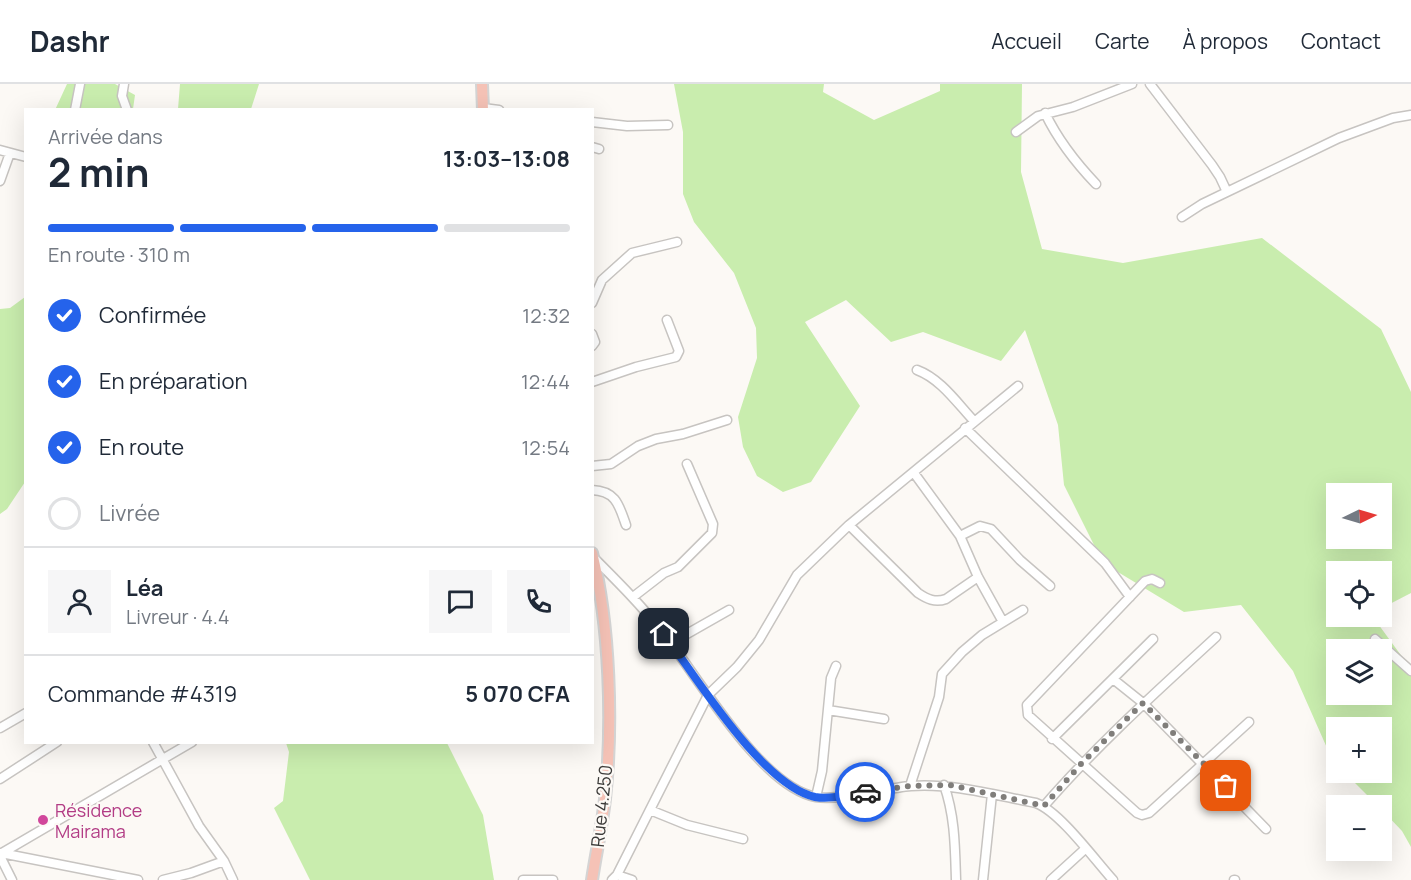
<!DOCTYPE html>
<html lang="fr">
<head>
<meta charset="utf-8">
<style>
	:root { --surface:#fff; --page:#f6f6f7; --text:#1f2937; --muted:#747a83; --line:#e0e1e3; --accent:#2563eb }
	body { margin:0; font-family:Manrope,sans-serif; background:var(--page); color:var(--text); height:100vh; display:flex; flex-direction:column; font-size:22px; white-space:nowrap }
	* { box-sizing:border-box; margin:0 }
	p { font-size:20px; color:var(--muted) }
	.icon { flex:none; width:33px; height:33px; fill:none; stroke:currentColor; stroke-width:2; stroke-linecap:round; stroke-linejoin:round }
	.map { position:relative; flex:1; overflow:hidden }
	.details { position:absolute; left:24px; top:24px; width:570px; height:636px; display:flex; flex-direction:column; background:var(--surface); border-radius:0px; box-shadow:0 6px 24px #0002 }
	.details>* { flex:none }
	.needle { width:39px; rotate:85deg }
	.fabs { position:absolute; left:1326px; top:399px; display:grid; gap:12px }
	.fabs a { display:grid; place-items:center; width:66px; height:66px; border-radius:0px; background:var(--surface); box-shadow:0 6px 24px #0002; font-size:30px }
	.pin { position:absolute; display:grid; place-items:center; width:51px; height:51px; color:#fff; margin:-26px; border-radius:12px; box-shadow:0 3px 9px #0006 }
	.courier { position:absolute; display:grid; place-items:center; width:60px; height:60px; margin:-30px; border:4px solid #2563eb; border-radius:50%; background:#fff; color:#222; box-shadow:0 2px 8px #0007 }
	.head em { font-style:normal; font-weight:700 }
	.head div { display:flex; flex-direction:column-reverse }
	.head { display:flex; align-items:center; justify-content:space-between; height:102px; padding:0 24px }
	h1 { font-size:39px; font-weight:700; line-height:45px }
	.bar { display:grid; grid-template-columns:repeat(4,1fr); gap:9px 6px; align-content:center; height:72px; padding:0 24px }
	.bar i { height:8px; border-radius:4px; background:var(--line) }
	.bar .selected { background:var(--accent) }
	.bar p { grid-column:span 4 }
	.line { display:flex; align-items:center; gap:15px; padding:0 24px; border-top:2px solid var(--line) }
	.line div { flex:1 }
	.round { display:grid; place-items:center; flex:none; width:63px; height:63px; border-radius:0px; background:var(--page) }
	ol { padding:0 24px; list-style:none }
	li { display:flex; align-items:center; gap:18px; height:66px }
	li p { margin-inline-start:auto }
	li .icon { padding:6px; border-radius:50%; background:var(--accent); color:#fff; stroke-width:4 }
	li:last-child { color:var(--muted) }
	li i { width:33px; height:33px; border:3px solid var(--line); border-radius:50% }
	header { display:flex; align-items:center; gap:36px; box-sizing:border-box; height:84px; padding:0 30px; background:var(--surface); border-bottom:2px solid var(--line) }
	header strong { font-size:28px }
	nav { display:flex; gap:33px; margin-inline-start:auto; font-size:21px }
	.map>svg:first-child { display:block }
	.green { fill:#c9edae; fill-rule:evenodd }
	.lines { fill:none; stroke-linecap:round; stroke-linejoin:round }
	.minor-casing { stroke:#c7c4c1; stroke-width:11 }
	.major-casing { stroke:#d4d4d4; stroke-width:14 }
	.minor { stroke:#fff; stroke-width:8 }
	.major { stroke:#f5c2b6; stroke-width:10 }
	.done { stroke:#807e7b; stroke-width:6; stroke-dasharray:0 10.8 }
	.route { stroke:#2563eb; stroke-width:8 }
	.hotel-dot { fill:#d1479c; stroke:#fcf9f5; stroke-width:2 }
	.labels { text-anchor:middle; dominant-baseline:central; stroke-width:4.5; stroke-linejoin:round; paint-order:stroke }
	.street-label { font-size:18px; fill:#3d3c3a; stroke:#fcf9f5 }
	.hotel-label { font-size:18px; fill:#b23c85; stroke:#fcf9f5; text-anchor:start }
</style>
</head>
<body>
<header>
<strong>Dashr</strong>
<nav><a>Accueil</a><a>Carte</a><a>À propos</a><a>Contact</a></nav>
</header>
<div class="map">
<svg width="1411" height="796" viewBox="0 0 1411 796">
	<rect width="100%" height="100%" fill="#fcf9f5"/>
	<path class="green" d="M67 0H115L135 11 133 25 55 26Z
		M180 0H259L251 25H178Z
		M674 0H824L823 8 874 36 940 7V0H1022L1021 88 1042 165 1123 179 1262 154 1381 245 1411 308V509L1382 524V488H1336V532L1373 533 1411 585V763L1402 747 1382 726V722L1377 721 1345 689 1382 688V644H1336V679L1331 673 1293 587 1241 521 1184 528 1103 479 1064 401 1058 341 1025 246 1001 277 923 248 891 258 846 216 805 238 860 322 811 398 783 408 757 392 743 363 738 333 757 274 756 244 734 189 694 138 683 110V48ZM1336 410H1382V454H1336ZM1336 566H1382V610H1336Z
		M25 213V398L7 425 0 430V225L10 224Z
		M286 659H447L483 731 494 796H310L274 724 283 717 289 668Z"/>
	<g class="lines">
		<defs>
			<path id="minor" d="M124 0 122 12 127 26
				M1150 0 1212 81 1220 93 1227 108
				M483 24 499 26
				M75 26 80 0
				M1045 29C1058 56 1075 78 1096 100
				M592 38 627 42 668 41
				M1016 48 1038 32 1073 23 1132 0
				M592 63 599 65
				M0 66 26 73
				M0 97 10 69
				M1182 133 1202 120 1339 54 1393 34 1411 31
				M592 219 602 196 632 169 677 158
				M592 250 595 258 592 262
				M917 286C941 295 957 319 974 337
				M592 298 636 283 676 273 679 267 667 236
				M965 344 1105 479 1130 513
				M592 382 611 380 638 362 656 355 683 350 727 336
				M914 389 960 452 978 493 1003 538
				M592 406C616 407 619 421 626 441
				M849 441 918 509C927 515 935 519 946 515L978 493
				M960 452 980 442 991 445 1020 476 1050 502
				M593 473C618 498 642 522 664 550 698 593 761 703 816 713 840 717 885 704 911 702 953 699 994 711 1036 719 1060 728 1094 775 1113 796
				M1160 499 1152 495 1145 497 1027 621 1028 631 1137 729 1142 731 1149 729 1249 638
				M633 513 664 489 678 483 712 449 713 440 687 380
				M1375 555 1411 587
				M671 559 729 526
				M1113 595 1143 619 1266 745
				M828 626 884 635
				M0 644 26 629
				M1052 655 1153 555
				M153 658 199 742 224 777 233 796
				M0 695 57 658
				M944 701C955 732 955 763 956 796
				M910 702 939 613 942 590 962 568 982 551 1023 526
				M816 713 822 687 831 594 836 582
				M1044 722C1097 661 1156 608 1216 553
				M650 726 687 741 743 755
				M1 769 138 796
				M2 769 192 658
				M0 772 12 796
				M617 791 632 796
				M163 796 191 789 224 777
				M523 796H553
				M612 796 617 791 708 611 737 583 759 556 797 491 849 441 1018 302
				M983 796 992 710
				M1051 796 1085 765
				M1234 796H1235"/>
			<path id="major" d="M482 0 483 26
				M592 796C596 769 602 742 605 715 613 641 610 541 592 469"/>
		</defs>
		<use href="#minor" class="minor-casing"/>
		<use href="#major" class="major-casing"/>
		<use href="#minor" class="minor"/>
		<use href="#major" class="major"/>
	</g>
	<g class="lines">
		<path class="done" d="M865 708 910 702 950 701 1044 722 1081 680 1143 619 1226 702"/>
		<path class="route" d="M664 550C697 594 762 701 815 713 831 716 850 710 865 708"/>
	</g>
	<circle class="hotel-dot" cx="43" cy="736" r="6"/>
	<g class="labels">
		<g class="street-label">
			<text transform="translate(601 722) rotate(-84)">Rue 4.250</text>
		</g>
		<g class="hotel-label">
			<text x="55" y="726">Résidence<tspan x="55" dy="21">Mairama</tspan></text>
		</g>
	</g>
</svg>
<div class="fabs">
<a><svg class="needle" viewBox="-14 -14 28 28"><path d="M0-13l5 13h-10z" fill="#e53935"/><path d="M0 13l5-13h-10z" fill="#747a83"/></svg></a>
<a><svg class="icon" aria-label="locate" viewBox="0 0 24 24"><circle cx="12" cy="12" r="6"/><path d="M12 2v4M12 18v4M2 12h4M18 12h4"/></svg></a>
<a><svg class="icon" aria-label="layers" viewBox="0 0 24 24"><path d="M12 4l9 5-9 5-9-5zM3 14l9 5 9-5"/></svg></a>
<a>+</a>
<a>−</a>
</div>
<div class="pin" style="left:1226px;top:702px;background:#ea580c"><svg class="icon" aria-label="bag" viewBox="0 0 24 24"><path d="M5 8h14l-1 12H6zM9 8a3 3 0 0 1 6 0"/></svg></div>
<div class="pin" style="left:664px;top:550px;background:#1f2937"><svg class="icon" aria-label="home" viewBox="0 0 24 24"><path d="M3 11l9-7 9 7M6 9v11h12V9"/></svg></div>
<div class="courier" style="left:865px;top:708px"><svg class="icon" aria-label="car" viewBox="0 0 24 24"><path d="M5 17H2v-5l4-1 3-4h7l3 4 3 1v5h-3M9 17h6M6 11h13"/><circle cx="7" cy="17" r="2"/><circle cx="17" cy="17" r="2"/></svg></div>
<section class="details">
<div class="head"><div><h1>2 min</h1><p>Arrivée dans</p></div><em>13:03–13:08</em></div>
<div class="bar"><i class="selected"></i><i class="selected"></i><i class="selected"></i><i></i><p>En route · 310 m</p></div>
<ol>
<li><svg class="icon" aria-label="check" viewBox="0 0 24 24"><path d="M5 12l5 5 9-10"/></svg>Confirmée<p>12:32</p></li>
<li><svg class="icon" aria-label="check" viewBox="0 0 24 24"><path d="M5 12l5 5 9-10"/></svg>En préparation<p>12:44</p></li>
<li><svg class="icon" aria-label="check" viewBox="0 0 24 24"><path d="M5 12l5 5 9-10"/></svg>En route<p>12:54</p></li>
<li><i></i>Livrée</li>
</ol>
<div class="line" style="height:108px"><a class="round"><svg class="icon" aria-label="person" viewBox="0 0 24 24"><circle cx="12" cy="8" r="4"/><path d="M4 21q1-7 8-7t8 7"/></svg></a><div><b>Léa</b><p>Livreur · 4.4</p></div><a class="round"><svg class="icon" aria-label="chat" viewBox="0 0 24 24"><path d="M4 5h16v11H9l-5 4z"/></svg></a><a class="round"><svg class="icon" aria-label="phone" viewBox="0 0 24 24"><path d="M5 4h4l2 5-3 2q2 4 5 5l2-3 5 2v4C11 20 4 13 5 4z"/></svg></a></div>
<div class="line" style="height:78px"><div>Commande #4319</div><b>5 070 CFA</b></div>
</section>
</div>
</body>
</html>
